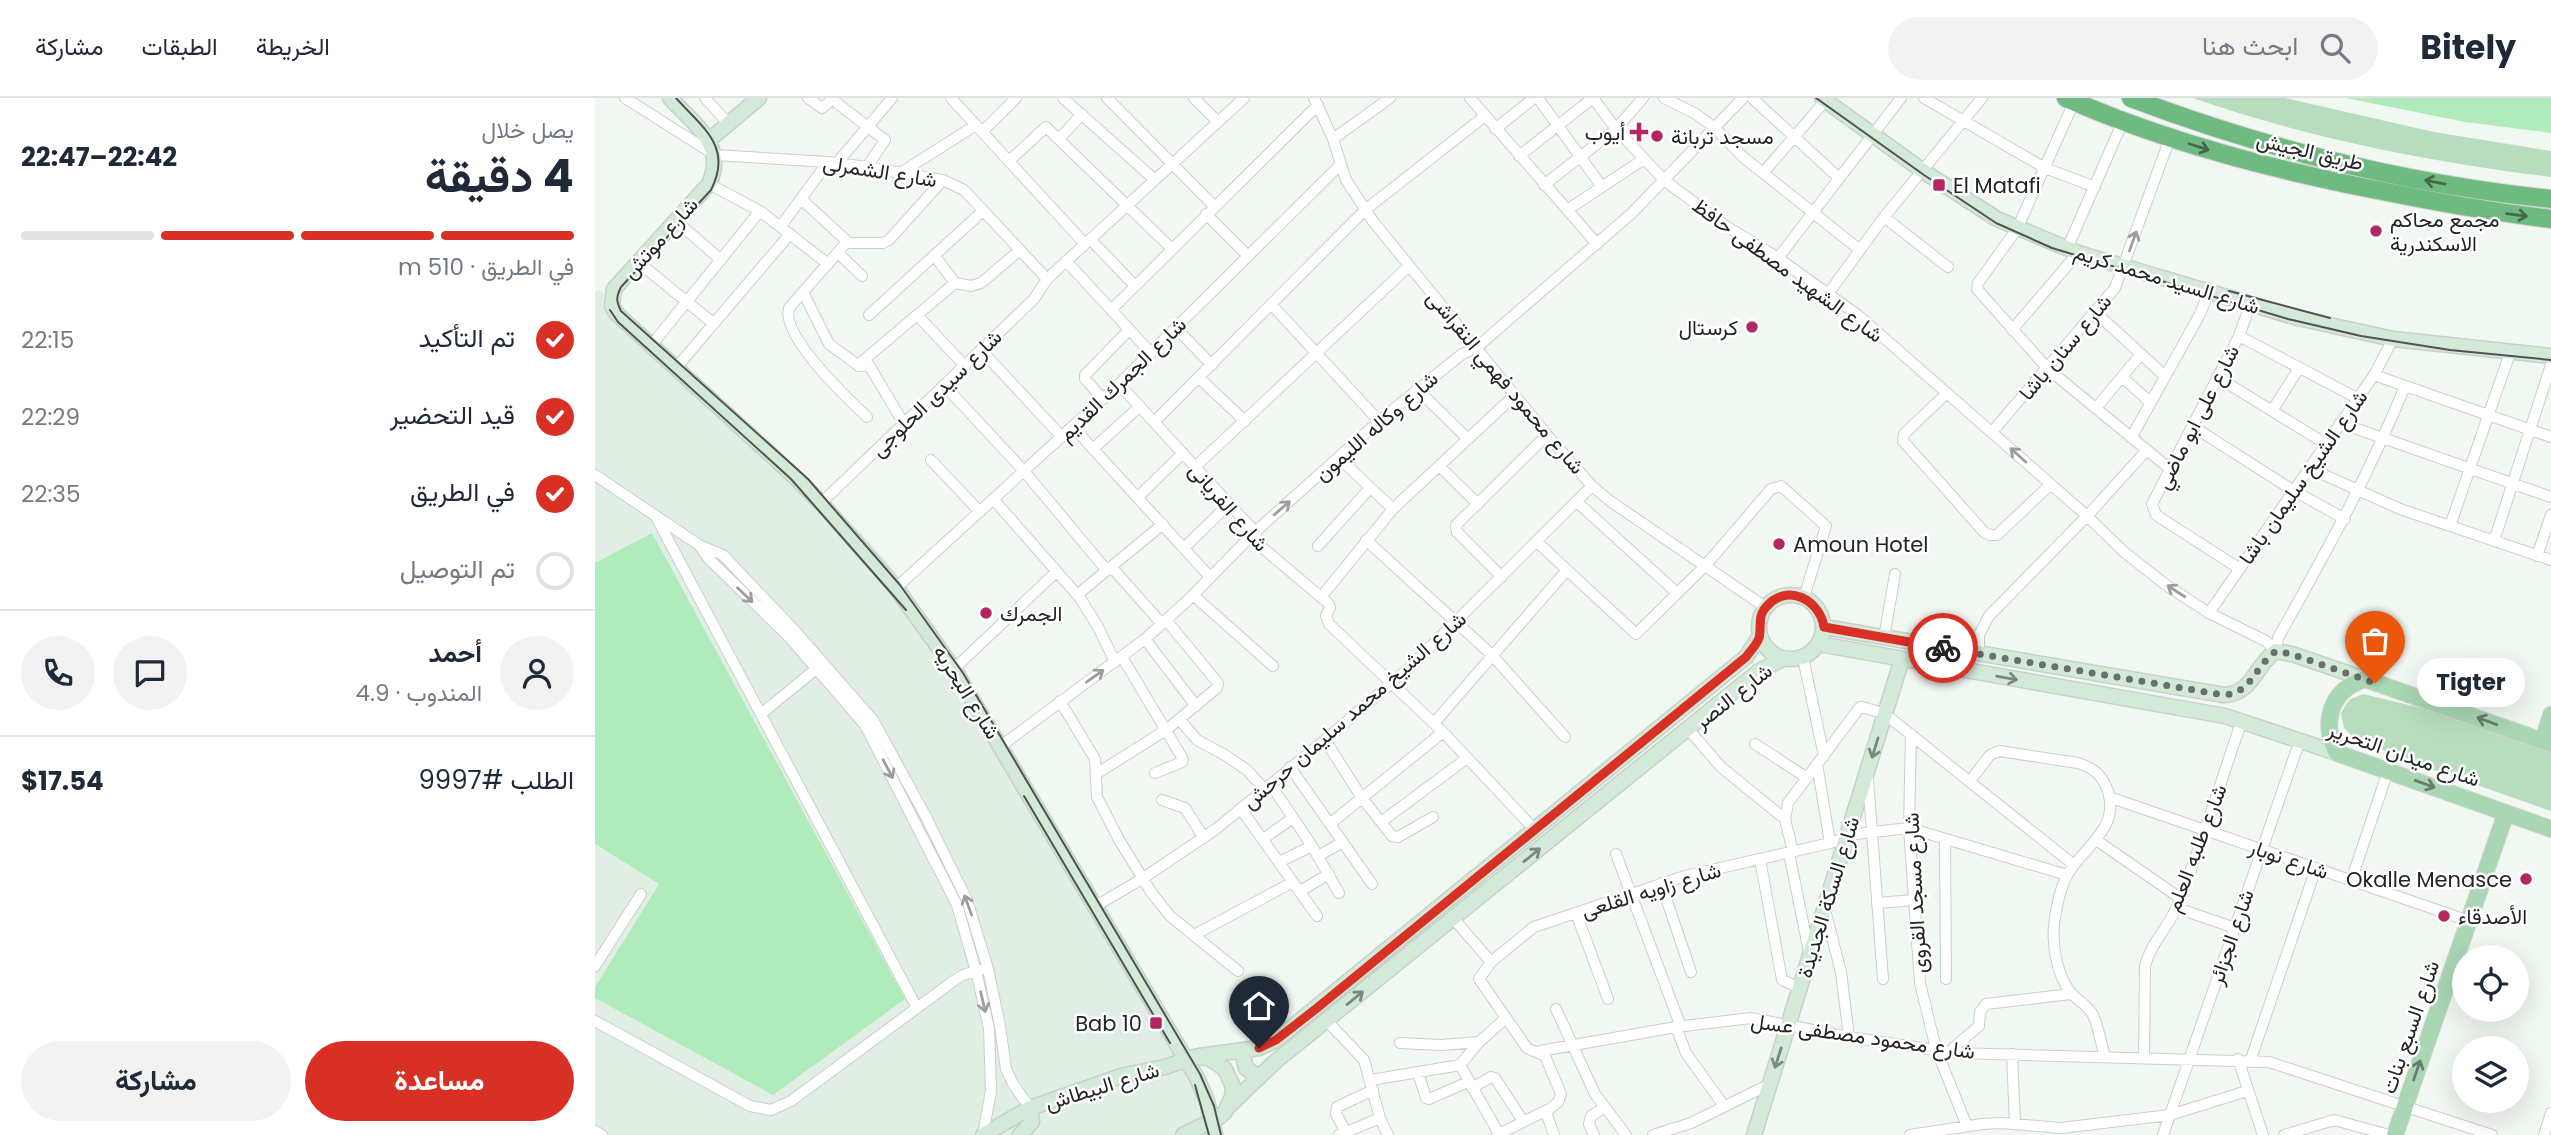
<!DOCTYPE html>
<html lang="ar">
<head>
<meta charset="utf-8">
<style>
	:root { --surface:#fff; --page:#f2f2f3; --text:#1f2937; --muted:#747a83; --line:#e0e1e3; --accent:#d93025 }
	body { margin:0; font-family:Poppins,Vazirmatn,sans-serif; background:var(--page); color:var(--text); direction:rtl; height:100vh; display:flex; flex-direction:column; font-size:26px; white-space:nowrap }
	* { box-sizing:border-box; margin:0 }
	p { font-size:23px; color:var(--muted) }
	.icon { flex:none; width:38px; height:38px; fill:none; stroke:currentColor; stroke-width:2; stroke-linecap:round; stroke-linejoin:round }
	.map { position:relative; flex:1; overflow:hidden; direction:ltr }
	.details { display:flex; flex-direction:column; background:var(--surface); width:595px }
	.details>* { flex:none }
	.buttons { position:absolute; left:1857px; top:847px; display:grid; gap:14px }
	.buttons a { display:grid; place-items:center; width:77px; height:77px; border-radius:50%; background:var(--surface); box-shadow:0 7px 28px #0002; font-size:35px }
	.pin { position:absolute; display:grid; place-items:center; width:60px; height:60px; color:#fff; margin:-72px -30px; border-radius:50% 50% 50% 0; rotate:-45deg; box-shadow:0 0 7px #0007 }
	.pin .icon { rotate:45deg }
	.courier { position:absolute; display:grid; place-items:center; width:70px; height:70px; margin:-35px; border:5px solid #d93025; border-radius:50%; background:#fff; color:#222; box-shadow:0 2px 9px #0007 }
	.bubble { position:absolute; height:49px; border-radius:24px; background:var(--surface); box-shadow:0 7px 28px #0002; font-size:23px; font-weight:700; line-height:49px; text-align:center; direction:rtl }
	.overview em { font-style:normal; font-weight:700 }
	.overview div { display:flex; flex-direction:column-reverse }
	.overview { display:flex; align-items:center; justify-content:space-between; height:119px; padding:0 21px }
	h1 { font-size:46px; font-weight:700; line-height:52px }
	.bar { display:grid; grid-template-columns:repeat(4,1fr); gap:10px 7px; align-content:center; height:84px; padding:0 21px }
	.bar i { height:9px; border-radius:5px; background:var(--line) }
	.bar .on { background:var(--accent) }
	.bar p { grid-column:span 4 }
	.line { display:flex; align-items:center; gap:18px; padding:0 21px; border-top:2px solid var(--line) }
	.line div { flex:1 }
	.round { display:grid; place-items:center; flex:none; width:74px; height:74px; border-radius:37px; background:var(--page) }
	ol { padding:0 21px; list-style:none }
	li { display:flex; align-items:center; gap:21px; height:77px }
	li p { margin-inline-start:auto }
	li .icon { padding:7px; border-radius:50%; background:var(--accent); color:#fff; stroke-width:4 }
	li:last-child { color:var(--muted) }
	li i { width:38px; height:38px; border:4px solid var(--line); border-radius:50% }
	.button { display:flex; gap:14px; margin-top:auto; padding:14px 21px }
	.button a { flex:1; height:80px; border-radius:42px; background:var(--accent); color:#fff; font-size:28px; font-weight:700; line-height:80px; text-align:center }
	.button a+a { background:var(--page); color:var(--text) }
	header { display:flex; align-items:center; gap:42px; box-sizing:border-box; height:98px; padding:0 35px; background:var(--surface); border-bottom:2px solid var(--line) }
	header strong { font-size:33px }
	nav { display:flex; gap:38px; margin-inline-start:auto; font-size:24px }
	.search { width:490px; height:63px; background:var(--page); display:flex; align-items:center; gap:18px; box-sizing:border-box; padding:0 24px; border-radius:38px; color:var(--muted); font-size:26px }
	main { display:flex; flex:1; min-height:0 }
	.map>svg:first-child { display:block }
	.built { fill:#e0eee3 }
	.green { fill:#b8dcbe }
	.water { fill:#afebbb }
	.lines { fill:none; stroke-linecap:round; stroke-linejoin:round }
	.street-casing { stroke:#c9d0ca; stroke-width:12 }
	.secondary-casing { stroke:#c9d0ca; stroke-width:17 }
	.primary-casing { stroke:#d3d3d3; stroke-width:18 }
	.highway-casing { stroke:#d3d3d3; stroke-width:20 }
	.street { stroke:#fff; stroke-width:10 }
	.secondary { stroke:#d4ead9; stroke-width:14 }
	.primary { stroke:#a9d6b3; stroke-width:16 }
	.highway { stroke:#6fba81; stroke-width:18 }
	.tram { stroke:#505351; stroke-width:2 }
	.oneway { stroke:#45684d }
	.oneway2 { stroke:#9c9d9c }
	.oneway3 { stroke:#7b887e }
	.oneway4 { stroke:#667e6b }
	.done { stroke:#6a6f6b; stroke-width:7; stroke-dasharray:0 12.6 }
	.route { stroke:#d93025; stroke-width:9 }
	.poi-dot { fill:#b22662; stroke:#fff; stroke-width:2.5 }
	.labels { text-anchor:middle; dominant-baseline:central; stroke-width:5; stroke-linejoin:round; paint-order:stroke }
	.poi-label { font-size:21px; fill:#222523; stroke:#fff; text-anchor:start }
	.street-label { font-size:21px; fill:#222523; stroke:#fff }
</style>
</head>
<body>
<header>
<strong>Bitely</strong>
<div class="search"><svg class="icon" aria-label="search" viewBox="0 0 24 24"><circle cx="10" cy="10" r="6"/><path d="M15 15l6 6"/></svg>ابحث هنا</div>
<nav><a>الخريطة</a><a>الطبقات</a><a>مشاركة</a></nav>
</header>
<main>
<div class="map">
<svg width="1956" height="1037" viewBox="0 0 1956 1037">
	<rect width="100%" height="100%" fill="#f1f8f2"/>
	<path class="built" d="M4 191 272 441 312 489 604 978 621 1037H0V900L178 996 58 435 0 465V195Z
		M0 746 64 786 0 889Z"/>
	<path class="green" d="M1598 0H1690L1839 34 1956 53V79C1835 64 1713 40 1598 0Z
		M1768 596 1830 611 1956 654V713L1813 663 1759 640 1749 630 1746 615 1754 602Z"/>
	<path class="water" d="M1751 0H1956V35L1870 24Z
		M57 435 310 901 178 997 0 900V889L64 786 0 746V465Z"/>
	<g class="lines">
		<defs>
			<path id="street" d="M30 0 120 57 233 64 272 69 348 82 369 92 452 181
				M110 0 134 26
				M213 0 227 10 239 0
				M356 0 490 146
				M468 0 560 82
				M512 0 620 109
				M599 0 623 24
				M719 0 738 41 751 82 777 122 952 337 997 388 1015 403 1170 509
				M875 0 1002 146
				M943 0 1007 89
				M1069 0 1101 16 1120 30 1148 59 1265 152
				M1157 0 1244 80
				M1329 0 1450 70 1500 89
				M238 2 290 42 272 69
				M1479 4 1422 131 1383 185 1382 191 1453 271 1575 371
				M900 31 939 0
				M387 34 421 0
				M464 41 487 16
				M738 41 795 0
				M924 58 998 0 1021 31 1070 83 1131 128 1183 160 1264 218 1492 418 1529 454 1571 487 1614 515 1671 543 1681 553
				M414 63 451 29 577 151
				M242 65 297 0
				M307 74 381 27
				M1168 75 1231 2
				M114 86 165 113 233 166
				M949 87 1021 31 1048 0
				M207 102 253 144
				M972 112 1049 61
				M611 116 653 158
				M1289 119 1353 169
				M81 123 126 162
				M186 128 233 64
				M495 141 540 188
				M1472 151 1528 23
				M243 155 267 178
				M339 157 360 185
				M1183 160 1306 0
				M471 163 556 255
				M43 164 118 225
				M208 194 234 246 264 268 274 267 309 326
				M1233 196 1289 119 1387 0
				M677 207 784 323
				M516 212 723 7
				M1500 214 1570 278
				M274 217 388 113
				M322 217 370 268
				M581 230 617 267
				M1417 232 1483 155
				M1644 238 1762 300
				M55 249 165 113
				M386 252 467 339
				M263 267 360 185 376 188 386 185 425 152
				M81 270 195 136
				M1779 277 1956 339
				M1527 279 1555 304
				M1622 279 1731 346
				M604 280 650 323
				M524 286 660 434 663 446 733 505 735 509 731 518 734 526 848 634 940 732
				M349 287 429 373 508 468 520 473 567 526
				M822 291 873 341
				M1352 295 1309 336 1308 343 1389 434 1395 437H1402L1456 386
				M508 301 490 281V277L534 232
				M1501 310 1546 256
				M1677 313 1704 270
				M272 319C252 300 186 238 194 210L251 145H288L294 142 348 82
				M559 324 770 112 890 18
				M1745 325 1956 399
				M1597 328 1699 393 1750 421
				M478 329 615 479
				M1397 334 1520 190 1575 40
				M1536 340 1605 216 1614 194
				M498 351 545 308
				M744 360 798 411
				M336 362 385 414
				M601 368 814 168
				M844 368 883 406
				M1714 370 1805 411 1956 462
				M0 377 104 447 128 457 201 534 278 622 330 717 372 802 393 871 405 928 411 971 418 986 435 1010
				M543 399 588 355
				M399 402 485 500 503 529 520 564
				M982 404 1082 495
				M226 405 439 201 452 181 649 0
				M61 419 322 910
				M1855 428 1915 255
				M771 442 897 557 970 639
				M1899 443 1956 267
				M942 444 1041 536 1110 468 1176 391 1186 388 1231 428 1209 499
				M104 447 113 460 194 539 270 627 362 807 381 873 394 930 396 993 388 1036
				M723 448 775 390
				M589 450 634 406
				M1942 458 1956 417
				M1645 471 1561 417 1557 406 1644 238 1655 207
				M907 479 862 434 861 427 952 337
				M301 490 524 286 746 66
				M482 497 568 426
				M598 497 678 568
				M726 499 798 411 920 297
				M1614 515 1779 277 1798 241
				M1289 540 1300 476
				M550 541 601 608
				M1681 553 1683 540C1730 456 1774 377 1810 288
				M1384 557V537L1394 518 1492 418 1552 352
				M527 559 588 661 587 664 560 675
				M1208 560 1229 658
				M359 571 461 474
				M465 603 500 661 502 699 523 740 556 794 575 818 643 873
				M166 616 221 571
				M584 621 602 642 630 657 652 672 670 692
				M839 625 972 472
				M1094 632 1126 669 1190 721
				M1316 636 1314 730 1325 885 1341 951 1372 1028
				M730 642 767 700 797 738 803 739 838 719
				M1160 646 1212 680
				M406 648 550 541 592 503 660 434 784 323 867 256 881 250 1037 115 1148 0
				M1222 666 1235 745
				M695 669 777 786
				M501 676 571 632 622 590 623 585 571 522
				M1273 681 1288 881
				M1375 683 1395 657 1404 653 1483 665C1499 670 1507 677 1513 693 1525 731 1489 748 1473 776 1464 791 1457 826 1459 844 1460 861 1466 886 1479 898 1485 904 1494 909 1498 917 1504 930 1506 946 1510 959
				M676 687 717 748 744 795
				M1514 699 1874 823
				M567 702 590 710 609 740
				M646 711 722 818
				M786 724 871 661
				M735 726 848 634
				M668 741 698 720
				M1350 741 1351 881
				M1501 742 1585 800
				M1198 754 1190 721 1193 705 1265 609H1268L1290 616 1479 767
				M1194 755 1214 854
				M1021 756 1086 929
				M723 758 748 744
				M1165 761 1187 882 1205 890
				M684 764 717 748
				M1756 783 1793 673
				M1066 785 1096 874
				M705 793 734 776
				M1282 805 1319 802
				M499 809 547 781 621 731 730 642 814 570 997 388
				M1582 810 1640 830
				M1230 812 1246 874 1254 939
				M981 815 1013 901
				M858 820 896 864
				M599 837 698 784
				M0 868 46 796
				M961 911 1000 996 1031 1037
				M0 923 155 1008 176 1012 196 1003 357 884 368 877 385 872
				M732 923 769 962 785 1020 793 1037
				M1081 929 1091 955 1129 1008
				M805 945 846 947 884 944 911 920
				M945 953 1081 929 1156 920 1254 939 1360 955 1674 964 1897 1037
				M1357 954 1359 949 1384 928 1385 914 1391 906 1476 896
				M1417 956 1420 1026
				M1549 960 1550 868C1556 844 1575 828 1583 806 1607 746 1626 683 1647 622
				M1643 961 1668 1037
				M1656 961 1721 770
				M865 967 904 1036
				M823 975 831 1000 834 1001 873 984
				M776 982 865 967 884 944
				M877 990 896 979 900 980 928 1023
				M0 1033 7 1037
				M751 1034 741 1016 742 1009 778 992
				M744 1037 785 1020
				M902 1037 952 1012
				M959 1037 951 1014 963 1004 966 996 950 958 932 950 884 881 896 864 939 829 1090 778 1235 745 1261 736 1314 730 1472 777
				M999 1037 994 1026 996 1018 1010 1009
				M1058 1037 1096 1025 1175 986
				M1315 1037 1387 1026 1406 1025 1466 1030 1575 1017 1652 993
				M1568 1037 1705 642
				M1689 1037 1739 1022 1794 1037
				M1949 1037 1956 1015"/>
			<path id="secondary" d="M75 0C99 26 132 47 114 86L19 191 17 208 21 215 200 379 226 405 301 490 359 571 602 980 612 1003 620 1037
				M1227 0 1328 73 1402 121 1483 155 1703 220 1798 241 1956 258
				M114 42 164 0
				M1164 529a32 32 0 1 1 64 0a32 32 0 1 1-64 0Z
				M1229 529 1629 597C1659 595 1659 568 1681 553L1697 556 1770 581
				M1224 546 1630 618 1742 655
				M647 953 651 970 664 980
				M604 958 664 950 681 942 1151 559 1165 538
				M634 1008 681 963 1164 573 1188 561
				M388 1037 435 1010 526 978 570 969 599 959 614 960 630 971 638 989 637 999 630 1014 623 1020 588 1037
				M425 1037 437 1024 435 1010
				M1159 1037 1307 561"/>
			<path id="primary" d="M1948 643 1956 617
				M1956 646 1770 581C1735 592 1726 625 1742 655L1956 731
				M1800 1037 1911 715"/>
			<path id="highway" d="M1471 0C1571 44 1676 71 1782 92 1840 104 1898 114 1956 121
				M1536 0C1670 51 1813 86 1956 101"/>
		</defs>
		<use href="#street" class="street-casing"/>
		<use href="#secondary" class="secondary-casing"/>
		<use href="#primary" class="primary-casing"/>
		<use href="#highway" class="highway-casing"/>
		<use href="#street" class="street"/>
		<use href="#secondary" class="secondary"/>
		<use href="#primary" class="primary"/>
		<use href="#highway" class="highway"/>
		<path class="tram" d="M81 0C108 30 138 49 116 92L26 189C21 199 21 203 26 213L213 381 305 487 368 575 605 976 619 1008 626 1037
			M1221 0 1329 77 1401 125 1457 150 1693 221 1766 238 1855 252 1956 262
			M1634 193 1735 220
			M15 212 23 224 196 381 311 512
			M429 698 575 945
			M600 987 614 1037"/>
	</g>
	<defs><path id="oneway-shaft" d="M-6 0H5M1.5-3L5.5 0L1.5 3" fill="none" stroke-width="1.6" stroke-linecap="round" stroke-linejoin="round" transform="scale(1.75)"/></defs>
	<g class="oneway">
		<use href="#oneway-shaft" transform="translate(1604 49) rotate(18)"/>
		<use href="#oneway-shaft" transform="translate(1840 84) rotate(-169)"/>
		<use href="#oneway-shaft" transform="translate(1922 117) rotate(8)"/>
	</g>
	<g class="oneway2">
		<use href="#oneway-shaft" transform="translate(1538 143) rotate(-70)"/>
		<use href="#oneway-shaft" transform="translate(1423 357) rotate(-138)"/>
		<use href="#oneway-shaft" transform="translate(687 410) rotate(-41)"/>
		<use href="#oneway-shaft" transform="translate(1581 493) rotate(-147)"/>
		<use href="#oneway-shaft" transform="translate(150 497) rotate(44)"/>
		<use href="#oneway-shaft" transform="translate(500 578) rotate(-35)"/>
		<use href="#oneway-shaft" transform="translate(293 671) rotate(62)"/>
		<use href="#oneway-shaft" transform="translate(373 807) rotate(-110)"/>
		<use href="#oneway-shaft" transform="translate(388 904) rotate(77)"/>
	</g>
	<g class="oneway3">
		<use href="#oneway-shaft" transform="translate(1412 580) rotate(10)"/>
		<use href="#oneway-shaft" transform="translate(1280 650) rotate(107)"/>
		<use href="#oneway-shaft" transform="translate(937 757) rotate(-39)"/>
		<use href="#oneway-shaft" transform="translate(760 900) rotate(-39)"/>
		<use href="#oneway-shaft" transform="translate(1183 960) rotate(108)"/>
	</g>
	<g class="oneway4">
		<use href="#oneway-shaft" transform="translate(1892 623) rotate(-160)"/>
		<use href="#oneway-shaft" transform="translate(1830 686) rotate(20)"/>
		<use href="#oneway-shaft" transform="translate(1822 972) rotate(-71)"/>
	</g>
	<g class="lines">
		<path class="done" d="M1348 550 1629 597C1657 595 1660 568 1681 553L1696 556 1780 585"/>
		<path class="route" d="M664 950 681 942 722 910 1151 559C1155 553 1161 548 1164 540 1167 529 1162 519 1171 509 1192 484 1225 502 1229 529L1348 550"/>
	</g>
	<g class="poi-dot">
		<path d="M1040.5 23.5h7v7h7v7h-7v7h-7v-7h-7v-7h7z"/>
		<circle cx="1062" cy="38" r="7"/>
		<rect x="1337" y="80" width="14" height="14" rx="3.5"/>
		<circle cx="1781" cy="133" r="7"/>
		<circle cx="1157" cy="229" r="7"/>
		<circle cx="1184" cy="446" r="7"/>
		<circle cx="391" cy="515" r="7"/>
		<circle cx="1931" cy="781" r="7"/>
		<circle cx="1849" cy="818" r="7"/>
		<rect x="554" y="918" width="14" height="14" rx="3.5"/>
	</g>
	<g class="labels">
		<g class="poi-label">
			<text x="1030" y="34" text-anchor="end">أيوب</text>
			<text x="1076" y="38">مسجد تربانة</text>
			<text x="1358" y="87">El Matafi</text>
			<text x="1795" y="121">مجمع محاكم<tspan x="1795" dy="24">الاسكندرية</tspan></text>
			<text x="1143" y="229" text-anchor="end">كرستال</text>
			<text x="1198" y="446">Amoun Hotel</text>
			<text x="405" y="515">الجمرك</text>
			<text x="1917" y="781" text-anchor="end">Okalle Menasce</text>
			<text x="1863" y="818">الأصدقاء</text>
			<text x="547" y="925" text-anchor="end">Bab 10</text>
		</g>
		<g class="street-label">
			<text transform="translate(1715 53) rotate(13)">طريق الجيش</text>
			<text transform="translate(285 73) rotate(9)">شارع الشمرلى</text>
			<text transform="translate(65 140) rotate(-48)">شارع موتش</text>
			<text transform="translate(1193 172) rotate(36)">شارع الشهيد مصطفى حافظ</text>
			<text transform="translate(1572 181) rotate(17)">شارع السيد محمد كريم</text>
			<text transform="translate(1470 249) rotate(-50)">شارع سنان باشا</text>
			<text transform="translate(527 281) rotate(-44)">شارع الجمرك القديم</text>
			<text transform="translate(911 284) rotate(50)">شارع محمود فهمي النقراشى</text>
			<text transform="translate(341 295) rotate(-44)">شارع سيدى الحلوجى</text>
			<text transform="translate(1602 319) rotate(-63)">شارع على ابو ماضي</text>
			<text transform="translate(781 328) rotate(-41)">شارع وكاله الليمون</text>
			<text transform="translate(1708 379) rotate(-55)">شارع الشيخ سليمان باشا</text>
			<text transform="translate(634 409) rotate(49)">شارع الفريانى</text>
			<text transform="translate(372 594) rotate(58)">شارع البحريه</text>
			<text transform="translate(1138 598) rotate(-38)">شارع النصر</text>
			<text transform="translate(759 612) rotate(-41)">شارع الشيخ محمد سليمان حرحش</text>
			<text transform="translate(1809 656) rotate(19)">شارع ميدان التحرير</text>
			<text transform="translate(1601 750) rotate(-69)">شارع طلبه العلم</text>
			<text transform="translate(1694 761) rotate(19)">شارع نوبار</text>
			<text transform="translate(1056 792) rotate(-17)">شارع زاويه القلعى</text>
			<text transform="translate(1320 795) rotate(-93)">شارع مسجد القروى</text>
			<text transform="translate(1233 799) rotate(-73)">شارع السكة الجديدة</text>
			<text transform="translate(1636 839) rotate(-71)">شارع الجزائر</text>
			<text transform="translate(1815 929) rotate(-71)">شارع السبع بنات</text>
			<text transform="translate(1268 938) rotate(8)">شارع محمود مصطفى عسل</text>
			<text transform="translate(507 988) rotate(-17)">شارع البيطاش</text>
		</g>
	</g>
</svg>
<div class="buttons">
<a><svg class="icon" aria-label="locate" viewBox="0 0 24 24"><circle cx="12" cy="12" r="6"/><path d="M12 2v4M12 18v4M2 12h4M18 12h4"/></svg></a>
<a><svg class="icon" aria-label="layers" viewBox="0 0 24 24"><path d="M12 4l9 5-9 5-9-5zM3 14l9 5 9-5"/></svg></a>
</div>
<div class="pin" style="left:1780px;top:585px;background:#ea580c"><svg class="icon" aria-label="bag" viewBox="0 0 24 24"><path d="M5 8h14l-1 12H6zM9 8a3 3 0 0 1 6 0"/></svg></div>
<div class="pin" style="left:664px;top:950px;background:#1f2937"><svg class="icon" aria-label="home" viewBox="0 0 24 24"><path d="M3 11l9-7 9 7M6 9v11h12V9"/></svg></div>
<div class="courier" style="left:1348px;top:550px"><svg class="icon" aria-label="bike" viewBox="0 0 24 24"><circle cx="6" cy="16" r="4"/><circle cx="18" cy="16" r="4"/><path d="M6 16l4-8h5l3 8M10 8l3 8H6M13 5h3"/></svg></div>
<div class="bubble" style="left:1822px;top:560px;width:108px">Tigter</div>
</div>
<section class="details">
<div class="overview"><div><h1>4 دقيقة</h1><p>يصل خلال</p></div><em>22:42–22:47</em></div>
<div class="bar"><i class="on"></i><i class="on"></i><i class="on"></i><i></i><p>في الطريق · 510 m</p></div>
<ol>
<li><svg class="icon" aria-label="check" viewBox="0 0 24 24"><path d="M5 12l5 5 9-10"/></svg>تم التأكيد<p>22:15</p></li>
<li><svg class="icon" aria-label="check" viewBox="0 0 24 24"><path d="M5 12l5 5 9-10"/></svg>قيد التحضير<p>22:29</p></li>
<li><svg class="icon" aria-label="check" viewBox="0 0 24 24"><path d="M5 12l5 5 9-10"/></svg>في الطريق<p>22:35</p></li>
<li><i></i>تم التوصيل</li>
</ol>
<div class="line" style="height:126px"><a class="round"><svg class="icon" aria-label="person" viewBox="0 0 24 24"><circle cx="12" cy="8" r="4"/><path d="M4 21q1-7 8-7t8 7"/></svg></a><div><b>أحمد</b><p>المندوب · 4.9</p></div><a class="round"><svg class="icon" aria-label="chat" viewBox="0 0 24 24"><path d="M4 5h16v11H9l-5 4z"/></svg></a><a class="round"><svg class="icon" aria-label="phone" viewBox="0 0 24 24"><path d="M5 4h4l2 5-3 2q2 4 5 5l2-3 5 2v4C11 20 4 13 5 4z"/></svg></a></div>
<div class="line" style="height:91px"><div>الطلب #9997</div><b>$17.54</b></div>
<div class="button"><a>مساعدة</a><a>مشاركة</a></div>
</section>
</main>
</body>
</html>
